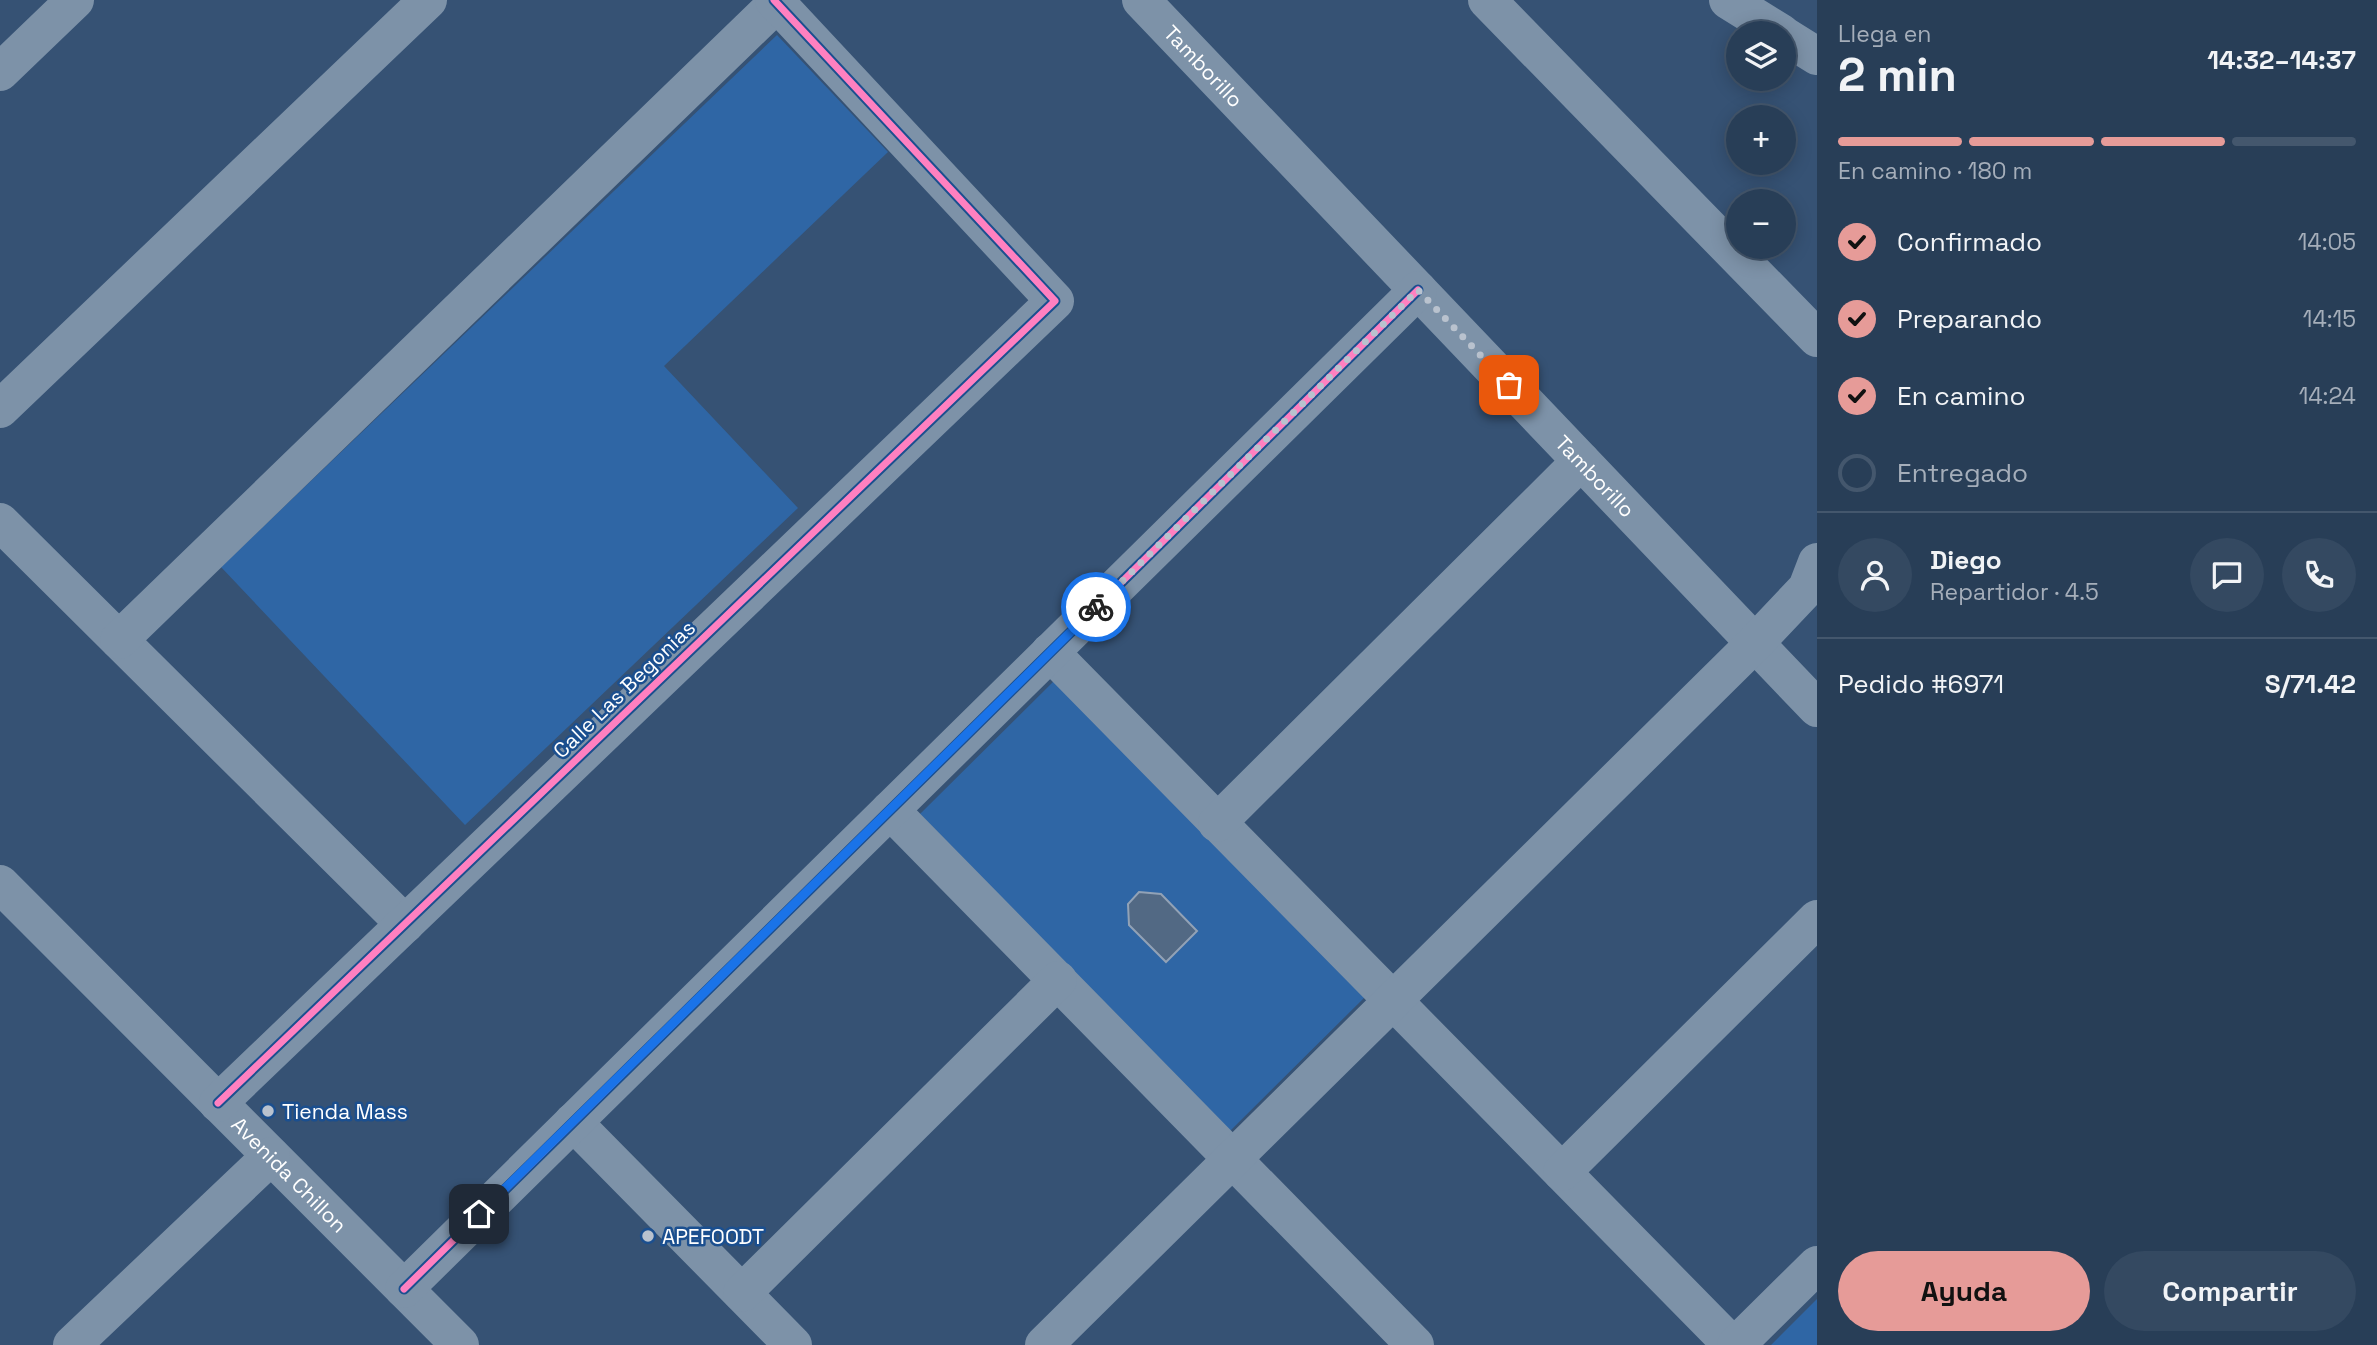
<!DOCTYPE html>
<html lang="es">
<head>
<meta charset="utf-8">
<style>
	:root { --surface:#283e57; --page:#344961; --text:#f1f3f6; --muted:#a5aeba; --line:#44576d; --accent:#e69b98 }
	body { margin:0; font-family:"Space Grotesk",sans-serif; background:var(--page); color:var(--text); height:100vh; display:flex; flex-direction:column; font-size:26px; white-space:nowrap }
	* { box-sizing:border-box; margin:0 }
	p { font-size:23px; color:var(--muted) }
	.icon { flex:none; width:38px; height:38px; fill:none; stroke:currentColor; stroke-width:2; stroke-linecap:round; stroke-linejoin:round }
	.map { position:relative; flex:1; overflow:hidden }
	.panel { display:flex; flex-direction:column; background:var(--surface); width:560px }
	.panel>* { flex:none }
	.tools { position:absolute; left:1726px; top:21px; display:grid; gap:14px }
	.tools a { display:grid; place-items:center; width:70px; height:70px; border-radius:50%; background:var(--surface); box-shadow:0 4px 18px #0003,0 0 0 2px var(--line); font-size:35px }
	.pin { position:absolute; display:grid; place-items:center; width:60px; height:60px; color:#fff; margin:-30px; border-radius:14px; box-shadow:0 4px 10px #0006 }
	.courier { position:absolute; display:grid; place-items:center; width:70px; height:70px; margin:-35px; border:5px solid #1a73e8; border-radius:50%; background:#fff; color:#222; box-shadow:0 2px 9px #0007 }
	.overview em { font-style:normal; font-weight:700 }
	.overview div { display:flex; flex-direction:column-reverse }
	.overview { display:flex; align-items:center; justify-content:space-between; height:119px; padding:0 21px }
	h1 { font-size:46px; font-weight:700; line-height:52px }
	.bar { display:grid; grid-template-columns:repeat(4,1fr); gap:10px 7px; align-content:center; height:84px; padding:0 21px }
	.bar i { height:9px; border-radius:5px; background:var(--line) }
	.bar .active { background:var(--accent) }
	.bar p { grid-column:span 4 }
	.line { display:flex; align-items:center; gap:18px; padding:0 21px; border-top:2px solid var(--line) }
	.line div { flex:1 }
	.round { display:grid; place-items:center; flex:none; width:74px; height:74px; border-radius:37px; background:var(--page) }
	ol { padding:0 21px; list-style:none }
	li { display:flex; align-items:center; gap:21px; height:77px }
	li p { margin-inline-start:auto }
	li .icon { padding:7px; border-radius:50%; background:var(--accent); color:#111; stroke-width:4 }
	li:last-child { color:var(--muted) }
	li i { width:38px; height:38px; border:4px solid var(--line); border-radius:50% }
	.cta { display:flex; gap:14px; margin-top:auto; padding:14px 21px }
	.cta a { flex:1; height:80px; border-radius:42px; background:var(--accent); color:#111; font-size:28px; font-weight:700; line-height:80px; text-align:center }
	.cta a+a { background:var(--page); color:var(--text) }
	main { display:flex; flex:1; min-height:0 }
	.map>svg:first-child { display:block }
	.green { fill:#2f66a5 }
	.building { fill:#526984; stroke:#92a2b6; stroke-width:2 }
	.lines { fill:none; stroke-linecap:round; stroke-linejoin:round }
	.minor { stroke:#7d92a8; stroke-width:38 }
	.cycleway-casing { stroke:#1b4f8f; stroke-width:11 }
	.cycleway { stroke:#ff80c0; stroke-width:7 }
	.done { stroke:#b9c2ce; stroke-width:7; stroke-dasharray:0 12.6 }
	.route { stroke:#1a73e8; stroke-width:9 }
	.poi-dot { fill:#b9c2ce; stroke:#1b4f8f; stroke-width:2.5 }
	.labels { text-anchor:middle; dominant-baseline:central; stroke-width:5; stroke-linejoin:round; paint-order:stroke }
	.street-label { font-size:21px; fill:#fff; stroke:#1b4f8f }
	.poi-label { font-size:21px; fill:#fff; stroke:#1b4f8f; text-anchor:start }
</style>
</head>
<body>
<main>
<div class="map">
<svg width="1817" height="1345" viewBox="0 0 1817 1345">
	<rect width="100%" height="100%" fill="#365274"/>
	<path class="green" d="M777 35 888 152 664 366 798 508 465 825 221 567Z
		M1056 679 1366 996 1230 1131 920 814Z
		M1817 1299V1345H1771Z"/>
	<path class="building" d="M1139 892 1161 894 1197 931 1166 962 1129 925 1128 904Z"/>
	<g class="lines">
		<g class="minor">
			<path id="s1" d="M1141 0 1817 708"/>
			<path d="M1487 0 1817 338"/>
			<path d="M1728 0 1781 33"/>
			<path d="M1783 35 1817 56"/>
			<path d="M0 72 75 0"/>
			<path d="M0 409 428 0"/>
			<path d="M0 522 405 924"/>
			<path d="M119 640 777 3"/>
			<path d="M1050 652 1732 1345"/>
			<path d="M890 810 1415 1345"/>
			<path d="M1217 823 1581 461"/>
			<path id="s2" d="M0 884 460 1345"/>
			<path d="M218 1103 1055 301 774 0"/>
			<path d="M573 1122 793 1345"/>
			<path d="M1562 1172 1817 919"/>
			<path d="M404 1289 1418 290"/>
			<path d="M742 1293 1058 980"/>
			<path d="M72 1345 271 1156"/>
			<path d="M1044 1345 1755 643 1807 588 1817 562"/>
			<path d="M1736 1345 1817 1265"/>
		</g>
		<defs>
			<path id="cycleway" d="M218 1103 1055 301 774 0
				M404 1289 1418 290"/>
		</defs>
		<use href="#cycleway" class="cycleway-casing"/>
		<use href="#cycleway" class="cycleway"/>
	</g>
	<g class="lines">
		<path class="done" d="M1096 607 1418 290 1509 385"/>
		<path class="route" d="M479 1214 1096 607"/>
	</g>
	<g class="poi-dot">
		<circle cx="268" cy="1111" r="7"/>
		<circle cx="648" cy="1236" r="7"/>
	</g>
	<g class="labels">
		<g class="street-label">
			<text stroke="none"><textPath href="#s1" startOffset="91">Tamborillo</textPath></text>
			<text stroke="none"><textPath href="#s1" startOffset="658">Tamborillo</textPath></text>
			<text transform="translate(624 689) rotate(-44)">Calle Las Begonias</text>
			<text stroke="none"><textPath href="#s2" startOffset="410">Avenida Chillon</textPath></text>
		</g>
		<g class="poi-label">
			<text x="282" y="1111">Tienda Mass</text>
			<text x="662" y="1236">APEFOODT</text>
		</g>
	</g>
</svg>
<div class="tools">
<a><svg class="icon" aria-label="layers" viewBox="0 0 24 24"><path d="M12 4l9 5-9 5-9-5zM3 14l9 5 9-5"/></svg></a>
<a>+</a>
<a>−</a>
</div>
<div class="pin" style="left:1509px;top:385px;background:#ea580c"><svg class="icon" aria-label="bag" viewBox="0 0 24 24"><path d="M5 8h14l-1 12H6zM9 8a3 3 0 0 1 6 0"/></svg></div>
<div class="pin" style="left:479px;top:1214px;background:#1f2937"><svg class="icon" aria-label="home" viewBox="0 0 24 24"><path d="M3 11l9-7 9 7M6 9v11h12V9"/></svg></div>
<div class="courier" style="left:1096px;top:607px"><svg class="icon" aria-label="bike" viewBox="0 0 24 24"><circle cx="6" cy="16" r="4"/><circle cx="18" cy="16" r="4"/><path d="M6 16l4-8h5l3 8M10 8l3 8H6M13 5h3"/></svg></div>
</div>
<section class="panel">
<div class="overview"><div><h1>2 min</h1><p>Llega en</p></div><em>14:32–14:37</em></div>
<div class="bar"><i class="active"></i><i class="active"></i><i class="active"></i><i></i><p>En camino · 180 m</p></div>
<ol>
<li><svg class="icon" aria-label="check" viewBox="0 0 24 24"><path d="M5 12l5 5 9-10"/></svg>Confirmado<p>14:05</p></li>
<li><svg class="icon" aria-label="check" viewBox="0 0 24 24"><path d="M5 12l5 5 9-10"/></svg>Preparando<p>14:15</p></li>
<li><svg class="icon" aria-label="check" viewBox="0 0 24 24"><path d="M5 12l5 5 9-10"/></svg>En camino<p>14:24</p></li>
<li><i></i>Entregado</li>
</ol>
<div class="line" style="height:126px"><a class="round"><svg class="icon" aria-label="person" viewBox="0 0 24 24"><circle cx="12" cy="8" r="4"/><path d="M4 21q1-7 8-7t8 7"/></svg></a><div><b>Diego</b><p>Repartidor · 4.5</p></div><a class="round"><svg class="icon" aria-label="chat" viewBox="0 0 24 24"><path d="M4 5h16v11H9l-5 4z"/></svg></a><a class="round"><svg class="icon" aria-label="phone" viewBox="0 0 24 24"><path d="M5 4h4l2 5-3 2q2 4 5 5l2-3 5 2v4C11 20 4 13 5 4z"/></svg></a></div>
<div class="line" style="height:91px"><div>Pedido #6971</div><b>S/71.42</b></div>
<div class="cta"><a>Ayuda</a><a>Compartir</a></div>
</section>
</main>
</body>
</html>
